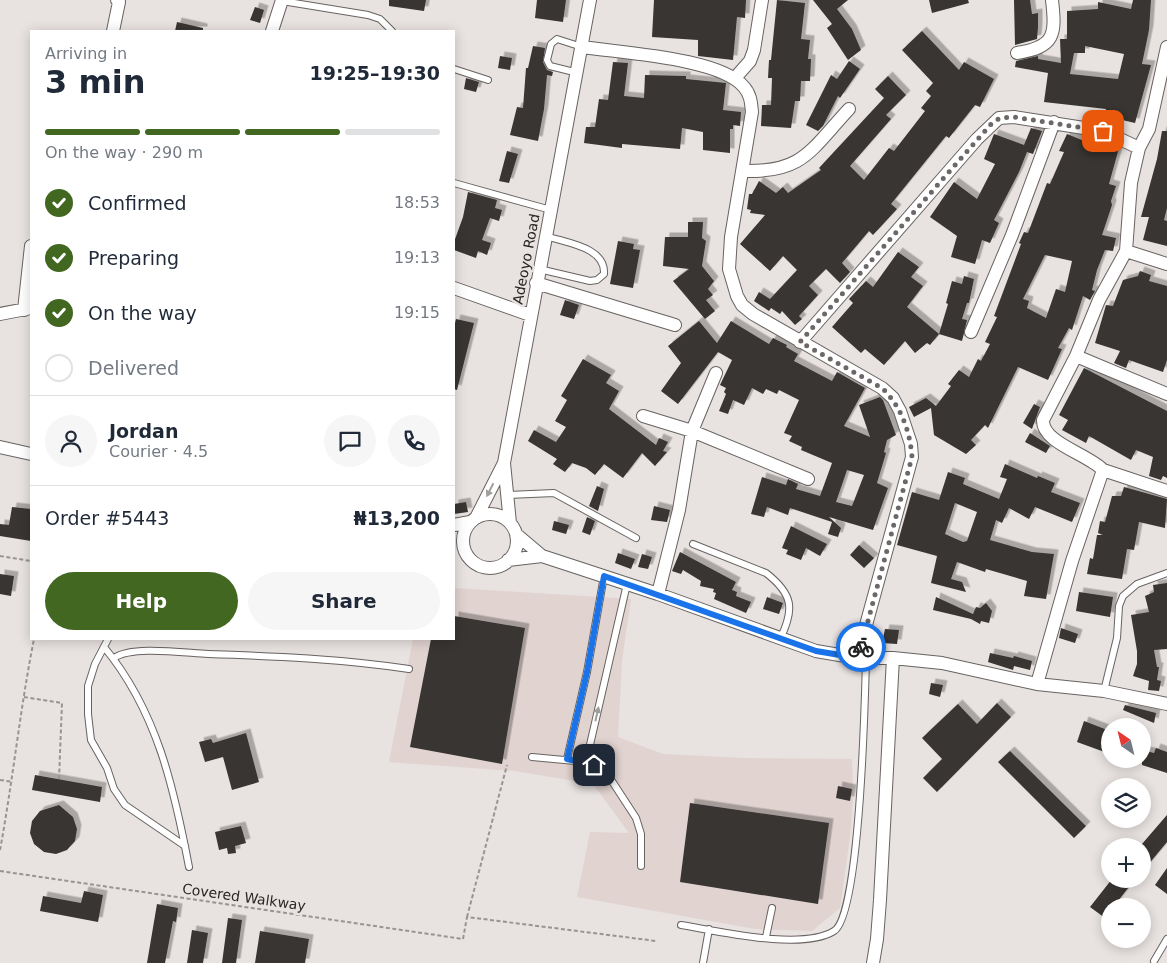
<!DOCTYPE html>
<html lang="en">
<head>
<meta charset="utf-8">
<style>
	:root { --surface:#fff; --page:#f6f6f7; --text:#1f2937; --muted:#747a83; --line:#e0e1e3; --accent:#426721 }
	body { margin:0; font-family:"DejaVu Sans",sans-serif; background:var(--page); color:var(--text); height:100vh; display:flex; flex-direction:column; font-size:19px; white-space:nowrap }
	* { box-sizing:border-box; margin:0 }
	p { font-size:16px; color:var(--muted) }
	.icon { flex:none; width:28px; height:28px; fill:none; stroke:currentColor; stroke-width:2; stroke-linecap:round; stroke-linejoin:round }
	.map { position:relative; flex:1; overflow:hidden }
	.drawer { position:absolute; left:30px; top:30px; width:425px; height:610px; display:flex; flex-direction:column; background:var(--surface); border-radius:0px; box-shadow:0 2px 12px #0003 }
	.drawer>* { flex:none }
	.needle { width:32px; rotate:325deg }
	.tools { position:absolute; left:1101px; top:718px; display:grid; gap:10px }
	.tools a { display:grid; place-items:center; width:50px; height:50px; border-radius:50%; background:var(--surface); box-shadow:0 2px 12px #0003; font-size:25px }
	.pin { position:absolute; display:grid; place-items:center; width:42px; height:42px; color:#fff; margin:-21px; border-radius:10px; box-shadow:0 2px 8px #0006 }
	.courier { position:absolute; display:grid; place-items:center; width:50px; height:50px; margin:-25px; border:4px solid #1a73e8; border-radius:50%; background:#fff; color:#222; box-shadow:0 1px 6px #0007 }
	.head em { font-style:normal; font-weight:700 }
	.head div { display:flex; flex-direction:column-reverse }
	.head { display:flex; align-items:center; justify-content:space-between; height:85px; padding:0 15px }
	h1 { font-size:32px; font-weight:700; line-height:38px }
	.bar { display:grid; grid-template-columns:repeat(4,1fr); gap:8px 5px; align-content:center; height:60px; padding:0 15px }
	.bar i { height:6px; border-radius:4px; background:var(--line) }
	.bar .active { background:var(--accent) }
	.bar p { grid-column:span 4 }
	.line { display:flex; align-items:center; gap:12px; padding:0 15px; border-top:1px solid var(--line) }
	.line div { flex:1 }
	.round { display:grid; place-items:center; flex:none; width:52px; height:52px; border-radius:26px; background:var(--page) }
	ol { padding:0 15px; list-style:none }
	li { display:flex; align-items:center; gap:15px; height:55px }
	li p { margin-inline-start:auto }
	li .icon { padding:5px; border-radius:50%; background:var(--accent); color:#fff; stroke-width:4 }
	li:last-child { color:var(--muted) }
	li i { width:28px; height:28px; border:2px solid var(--line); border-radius:50% }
	.primary-button { display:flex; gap:10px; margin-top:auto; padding:10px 15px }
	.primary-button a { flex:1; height:58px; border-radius:30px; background:var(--accent); color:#fff; font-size:20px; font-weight:700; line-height:58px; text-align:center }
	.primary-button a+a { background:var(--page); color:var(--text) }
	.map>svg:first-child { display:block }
	.built { fill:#e1d3cf }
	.building { fill:#383433; fill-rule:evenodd; filter:url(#shadow) }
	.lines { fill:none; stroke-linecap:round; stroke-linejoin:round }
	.service-casing { stroke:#676361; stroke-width:8 }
	.minor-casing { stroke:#676361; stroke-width:14 }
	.path { stroke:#989492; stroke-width:2; stroke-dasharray:4 2.5; stroke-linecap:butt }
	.service { stroke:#fff; stroke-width:6 }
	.minor { stroke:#fff; stroke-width:12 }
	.oneway { fill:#9f9e9d }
	.done { stroke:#6c6867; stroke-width:5; stroke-dasharray:0 9 }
	.route { stroke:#1a73e8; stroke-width:6 }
	.labels { text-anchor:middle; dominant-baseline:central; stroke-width:5; stroke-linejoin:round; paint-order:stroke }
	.street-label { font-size:14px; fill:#292726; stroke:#e8e2e0 }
</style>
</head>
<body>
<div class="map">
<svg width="1167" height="963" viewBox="0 0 1167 963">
	<defs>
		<filter id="shadow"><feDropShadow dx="4.5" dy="-4.5" stdDeviation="0" flood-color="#0004"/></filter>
	</defs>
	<rect width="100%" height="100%" fill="#e8e2e0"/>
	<path class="built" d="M454 588 631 599 622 660 618 737 663 754 744 758 852 759 853 798 850 837 840 908 812 931 755 929 577 897 590 832 629 833 593 784 515 771 389 762 413 639H454Z"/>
	<path class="building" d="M389 0H426L424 11 389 6Z
		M537 0H566L563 22 535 18Z
		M654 0H746L745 18 737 17 733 60 698 56V40L652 37Z
		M777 0 805 3 801 39 810 40 808 59H811L810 81H801L800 101H795L791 128 761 126 762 105H771L772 78H768L769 60H771Z
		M813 0H848L837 9 852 29 861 50 848 60 827 28 832 24Z
		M929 0H968L969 3 932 13Z
		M1014 0H1030L1032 14 1038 13V27L1037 39 1015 45Z
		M1133 0H1151L1149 30 1142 64 1151 65 1135 123 1105 116 1106 109 1044 102 1048 73 1015 67 1016 61 1038 56V59L1061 63 1060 39H1067V11L1098 9V2L1131 9ZM1085 46 1124 54 1118 79 1070 74 1074 53H1085Z
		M255 7 264 10 260 23 250 20Z
		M177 22 203 28V31H175Z
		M922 31 959 70 964 62 994 79 980 107 975 105 949 138 946 136 891 204 897 209 873 235 869 231 842 263 850 272 840 283 826 269 809 286 818 295 799 316 802 319 795 325 782 311 780 314 771 308 769 311 754 301 759 292 770 299 797 270 783 256 770 271 740 244 765 215 750 213 751 210 747 209 749 194H752L759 181 776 193 783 187 788 193 821 170 819 168 884 98 875 89 888 76 906 95 886 115 891 119 850 166 864 180 889 148 894 151 925 111 921 108 931 96 926 91 933 83 902 50Z
		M533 46 545 48 543 62 547 70 553 72 552 76 547 75 544 109 538 141 510 135 517 107 523 108 526 68H528Z
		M500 56 512 58 510 70 498 68Z
		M849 61 860 69 840 98 838 96 823 126 818 131 806 125 831 75 837 79Z
		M613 62 628 63 624 96 644 98 645 75 686 76V79L726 83 723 110 741 112 740 126 733 125V129H730V153L703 150V132L682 128 680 149 622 144V148L584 143 586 127H595L599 99 608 100Z
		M466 78 479 82 476 92 464 89Z
		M1031 128 1042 131 1033 154 1027 152 1019 172 994 220 999 223 990 243 982 240 975 264 951 257 957 236 930 217 954 182 977 199 995 164 984 159 994 134 1024 145Z
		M1162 131H1167V208L1164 220 1167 221V246L1143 240 1149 217H1141L1157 159Z
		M1067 134 1099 147 1101 140 1119 148 1109 184 1116 186 1111 201 1112 205 1102 235 1116 238 1113 251 1105 250 1097 270 1092 290 1095 291 1090 300 1083 296 1072 330 1069 328 1058 348 1062 349 1048 380 1018 367 988 428 985 425 971 440 976 445 966 454 934 435 931 408 914 417 909 407 926 398 936 406 951 386 948 384 959 370 969 377 978 359 981 361 990 344 985 342 997 317 994 316 1021 244 1019 243 1024 232 1028 233 1047 183 1050 184 1064 152 1059 151ZM1045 255 1072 261 1065 292 1056 289 1046 318 1027 308 1029 301 1023 299Z
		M507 151 518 154 509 183 499 181Z
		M468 192 497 200 495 208 502 210 499 221 490 218 482 240 491 243 487 255 478 251 476 258 454 250V242L463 217Z
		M688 222H703L702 238 706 241 702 266 714 281 708 289 713 295 706 300 715 311 705 319 673 281 689 269 663 266 665 237H688Z
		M618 241 634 244 633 249 640 250 633 288 610 284Z
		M898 252 919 267 911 277 923 286 907 307 939 334 930 345 927 343 915 353 905 341 884 365 865 349 861 353 832 327 853 303 849 299 866 281 873 287Z
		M1140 271 1151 275 1149 281 1167 286V360L1163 372 1129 360 1126 368 1114 363 1120 351 1095 343 1106 305 1113 306 1123 280 1138 276Z
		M964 276 974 279 969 303H967L962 319 967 320 962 341 939 334 948 304 946 303 952 281 962 284Z
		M565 300 579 305 574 319 560 315Z
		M456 319 474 323 457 390 454 389V327Z
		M699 321 717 343 731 321 769 344 773 338 787 345 786 347 798 354 794 361 832 381 837 372 865 388 844 426 870 437 859 405 880 397 883 400 896 435 887 440 884 452 886 453 877 483 888 488 873 530 829 517 841 528 838 537 828 534 832 522 790 508 788 515 767 507 764 517 751 514 762 477 786 485 788 479 798 484 796 489 820 496 832 463 801 450 802 447 789 441 792 436 784 433 799 400 779 390 777 394 766 389 763 394 752 388 744 405 733 400 728 414 719 411 726 394 724 392 726 388 720 385 732 360 718 352 678 404 661 391 681 363 668 346ZM847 470 864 475 852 506 836 502Z
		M583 359 611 375 606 383 619 391 609 409 656 445 659 438 668 442 663 451 667 452 655 466 642 453 623 478 604 464 595 475 586 468 572 463 565 472 553 464 557 459 528 441 534 430 556 442 566 427 555 421 567 400 561 396Z
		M1084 368 1167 411V478L1163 476 1161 480 1149 476 1153 457 1136 450 1131 460 1089 436 1086 443 1062 430 1068 420 1059 415Z
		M1034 404 1040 407 1032 429 1023 423Z
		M1030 433 1050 446 1046 453 1025 442Z
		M1005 464 1037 478 1038 476 1055 483 1051 492 1080 503 1072 522 1035 507 1029 519 1009 508 1002 523 996 520 990 540 1032 552 1054 554 1046 599 1024 596 1027 581 986 569 985 572 957 562 951 579 962 582 966 592 931 583 937 556 897 545 912 492 939 500 948 472 965 478 963 484 999 499 1007 479 1000 477ZM955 503 977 512 967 541 963 542 945 534Z
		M597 486 604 489 598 511 589 506Z
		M1124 487 1167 499 1165 528 1139 522 1134 550 1127 549 1122 579 1087 574 1090 558 1093 559 1097 535H1103L1098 533 1100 521 1105 522 1112 496H1121Z
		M466 502 468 512 454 514V504Z
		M654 506 670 510 667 522 651 520Z
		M12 507 31 509V541L0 536V524L9 525Z
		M587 517 595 521 590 535 582 532Z
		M554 521 569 525 566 534 552 530Z
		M791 526 827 544 820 556 806 548 801 560 786 554 788 550 782 548Z
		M859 545 874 558 864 568 850 555Z
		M680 552 736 582 732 590 737 592 736 596 751 602 746 613 714 599 716 593 713 592 714 589 700 586 701 581 683 570 681 574 672 571Z
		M618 553 635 559 631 569 615 563Z
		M642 554 652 557 648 569 638 567Z
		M0 574 14 576 11 596 0 594Z
		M1167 583V649L1154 650 1157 667H1159L1157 680 1161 681 1159 691 1148 690 1149 681 1133 676 1137 664V651L1131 615 1149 612 1145 596 1154 592 1153 585Z
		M1079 592 1113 597 1110 617 1076 611Z
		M767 597 783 603 779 614 763 609Z
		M936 597 973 614 976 607 980 608 986 603 992 611 989 623 981 621 980 624 971 619 933 610Z
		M454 616 525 628 502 764 410 747 431 639H454Z
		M1061 628 1078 634 1075 643 1059 638Z
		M885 629 899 630 897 644 882 643Z
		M990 653 1013 658 1014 656 1032 661 1030 670 1014 666 1013 670 988 662Z
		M931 683 943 685 940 697 929 694Z
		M997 703 1011 717 937 792 923 778 942 759 922 738 958 704 977 724Z
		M1125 705 1156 713 1154 723 1123 710Z
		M1084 721 1110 731V754L1077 742Z
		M246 733 259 782 232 790 223 757 205 762 199 742 211 739 213 743Z
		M1156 748 1167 752V773L1142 765V750L1154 753Z
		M1010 751 1086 826 1074 838 998 762Z
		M35 775 102 787 100 802 32 790Z
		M838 786 852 789 850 801 836 798Z
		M690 803 829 823 818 904 680 882Z
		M59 805 73 817 77 829 75 841 67 850 56 854 44 852 34 844 30 833 32 821 40 811Z
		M1167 815V842L1142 872V844Z
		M241 826 246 843 235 846 236 853 228 854 227 848 219 850 215 832Z
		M1167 868V894L1155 885Z
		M1112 879H1135L1114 906H1110V911L1105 918 1090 907Z
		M84 891 103 895 98 922 40 911 43 896 81 903Z
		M157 904 178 908 176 922 173 921 165 963H147Z
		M228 918 242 920 236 963H222Z
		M192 930 208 933 203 963H187Z
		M260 931 309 939 305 963H255Z"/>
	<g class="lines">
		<defs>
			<path id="service" d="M282 1 368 15 380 19 392 31
				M454 69 488 80
				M578 73 550 66 547 60 551 44 557 39 582 47
				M454 183 551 210
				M539 269 590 281 597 280 604 274C606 247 566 243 546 236
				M508 495 554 493 636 538
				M693 544 766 573C793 594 795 609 780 639
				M108 639 95 664 88 686V714L91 740 107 768 114 789 125 805 185 846
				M104 647C157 711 174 788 189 867
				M114 658C132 645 185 653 208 654 275 656 341 659 409 669
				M1104 691 1117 638 1119 606 1123 596 1137 584 1167 573
				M532 757 586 762 608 775 636 818 641 834V866
				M567 759 587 672 604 576
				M586 762 627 584
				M681 925C718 931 802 951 834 931 860 916 865 698 866 659
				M766 937 772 908
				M1154 961 1167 939
				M703 963 709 929"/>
			<path id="minor" d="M113 31 119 2 117 0
				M272 31 282 0
				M583 47C621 53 721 58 744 87 751 95 751 103 752 112L731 237 729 269 737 296 742 305 753 314 882 388 893 398 900 411 911 444 912 457 857 658
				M1167 47 1149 129 1139 148 1131 183 1126 251 1099 300 1076 356 1043 420C1042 443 1088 454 1103 470L1167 491
				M1017 53C1055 47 1056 35 1052 0
				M735 78 750 61 754 50 762 0
				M742 171C803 173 810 151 849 109
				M1126 251 1167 264
				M536 283 675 325
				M454 288 530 315
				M24 310 31 246
				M0 314 31 308
				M971 332 1012 235 1054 122
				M800 342 977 139 999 118 1014 117 1103 131 1139 148
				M1076 356 1167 394
				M643 416 692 431 808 479
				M0 447 31 454
				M504 463 510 523
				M463 541a27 27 0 1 1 54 0a27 27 0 1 1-54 0Z
				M476 518 504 463 590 0
				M454 525 470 522
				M516 534 542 556 658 594 816 651 857 658H893L942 663 1037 684 1104 691 1167 704
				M508 560 542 556
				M658 594 679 510 692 431 716 373
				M1037 684 1072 561 1103 470
				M873 963 877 939 880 900 893 658"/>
		</defs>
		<use href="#service" class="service-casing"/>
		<use href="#minor" class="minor-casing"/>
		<path class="path" d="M0 556 31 561
			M24 697 62 703 59 779
			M0 780 13 782
			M0 850C13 780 20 709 34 639
			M0 871 463 939 467 917 656 941
			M467 917 507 765"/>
		<use href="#service" class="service"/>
		<use href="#minor" class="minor"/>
	</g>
	<defs><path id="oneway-solid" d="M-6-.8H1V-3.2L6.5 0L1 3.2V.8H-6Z" transform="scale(1.25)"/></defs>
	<g class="oneway">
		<use href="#oneway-solid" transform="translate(490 490) rotate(117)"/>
		<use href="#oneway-solid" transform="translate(597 714) rotate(-77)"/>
	</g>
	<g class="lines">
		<path class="done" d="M861 647 912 457C910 431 901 406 882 388L800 342 992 123 1000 118 1014 117 1103 131"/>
		<path class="route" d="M594 765 567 759 587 672 604 576 816 651 858 658 861 647"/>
	</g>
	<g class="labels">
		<g class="street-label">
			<text transform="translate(526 259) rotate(-79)">Adeoyo Road</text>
			<text transform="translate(244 897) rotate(8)">Covered Walkway</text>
		</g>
	</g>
</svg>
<div class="tools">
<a><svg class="needle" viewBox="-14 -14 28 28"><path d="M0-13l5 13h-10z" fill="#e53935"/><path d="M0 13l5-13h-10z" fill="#747a83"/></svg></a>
<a><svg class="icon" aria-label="layers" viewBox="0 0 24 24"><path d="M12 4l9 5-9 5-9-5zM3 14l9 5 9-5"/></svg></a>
<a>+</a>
<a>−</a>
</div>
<div class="pin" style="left:1103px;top:131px;background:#ea580c"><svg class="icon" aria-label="bag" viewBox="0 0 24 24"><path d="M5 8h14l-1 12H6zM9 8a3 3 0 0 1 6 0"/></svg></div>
<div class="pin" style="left:594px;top:765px;background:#1f2937"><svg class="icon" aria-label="home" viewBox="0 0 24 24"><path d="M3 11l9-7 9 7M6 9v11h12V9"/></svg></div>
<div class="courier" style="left:861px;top:647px"><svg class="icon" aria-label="bike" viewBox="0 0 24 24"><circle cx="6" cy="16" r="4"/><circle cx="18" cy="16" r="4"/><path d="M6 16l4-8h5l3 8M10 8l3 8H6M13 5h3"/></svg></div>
<section class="drawer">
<div class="head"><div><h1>3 min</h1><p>Arriving in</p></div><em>19:25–19:30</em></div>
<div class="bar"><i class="active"></i><i class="active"></i><i class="active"></i><i></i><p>On the way · 290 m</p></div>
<ol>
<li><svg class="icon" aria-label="check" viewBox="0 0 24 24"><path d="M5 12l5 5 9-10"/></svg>Confirmed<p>18:53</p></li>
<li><svg class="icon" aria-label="check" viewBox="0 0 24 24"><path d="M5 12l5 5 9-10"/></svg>Preparing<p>19:13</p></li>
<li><svg class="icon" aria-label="check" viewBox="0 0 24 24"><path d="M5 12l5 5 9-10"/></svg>On the way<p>19:15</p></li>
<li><i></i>Delivered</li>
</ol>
<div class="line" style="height:90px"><a class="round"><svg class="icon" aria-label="person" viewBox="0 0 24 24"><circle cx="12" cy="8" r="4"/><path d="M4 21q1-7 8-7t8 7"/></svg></a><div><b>Jordan</b><p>Courier · 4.5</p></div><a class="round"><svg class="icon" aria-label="chat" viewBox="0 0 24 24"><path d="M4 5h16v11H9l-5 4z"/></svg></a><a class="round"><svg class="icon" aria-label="phone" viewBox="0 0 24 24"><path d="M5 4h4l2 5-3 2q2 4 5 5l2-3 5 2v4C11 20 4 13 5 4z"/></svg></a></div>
<div class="line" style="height:65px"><div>Order #5443</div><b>₦13,200</b></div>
<div class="primary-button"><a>Help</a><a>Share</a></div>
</section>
</div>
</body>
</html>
